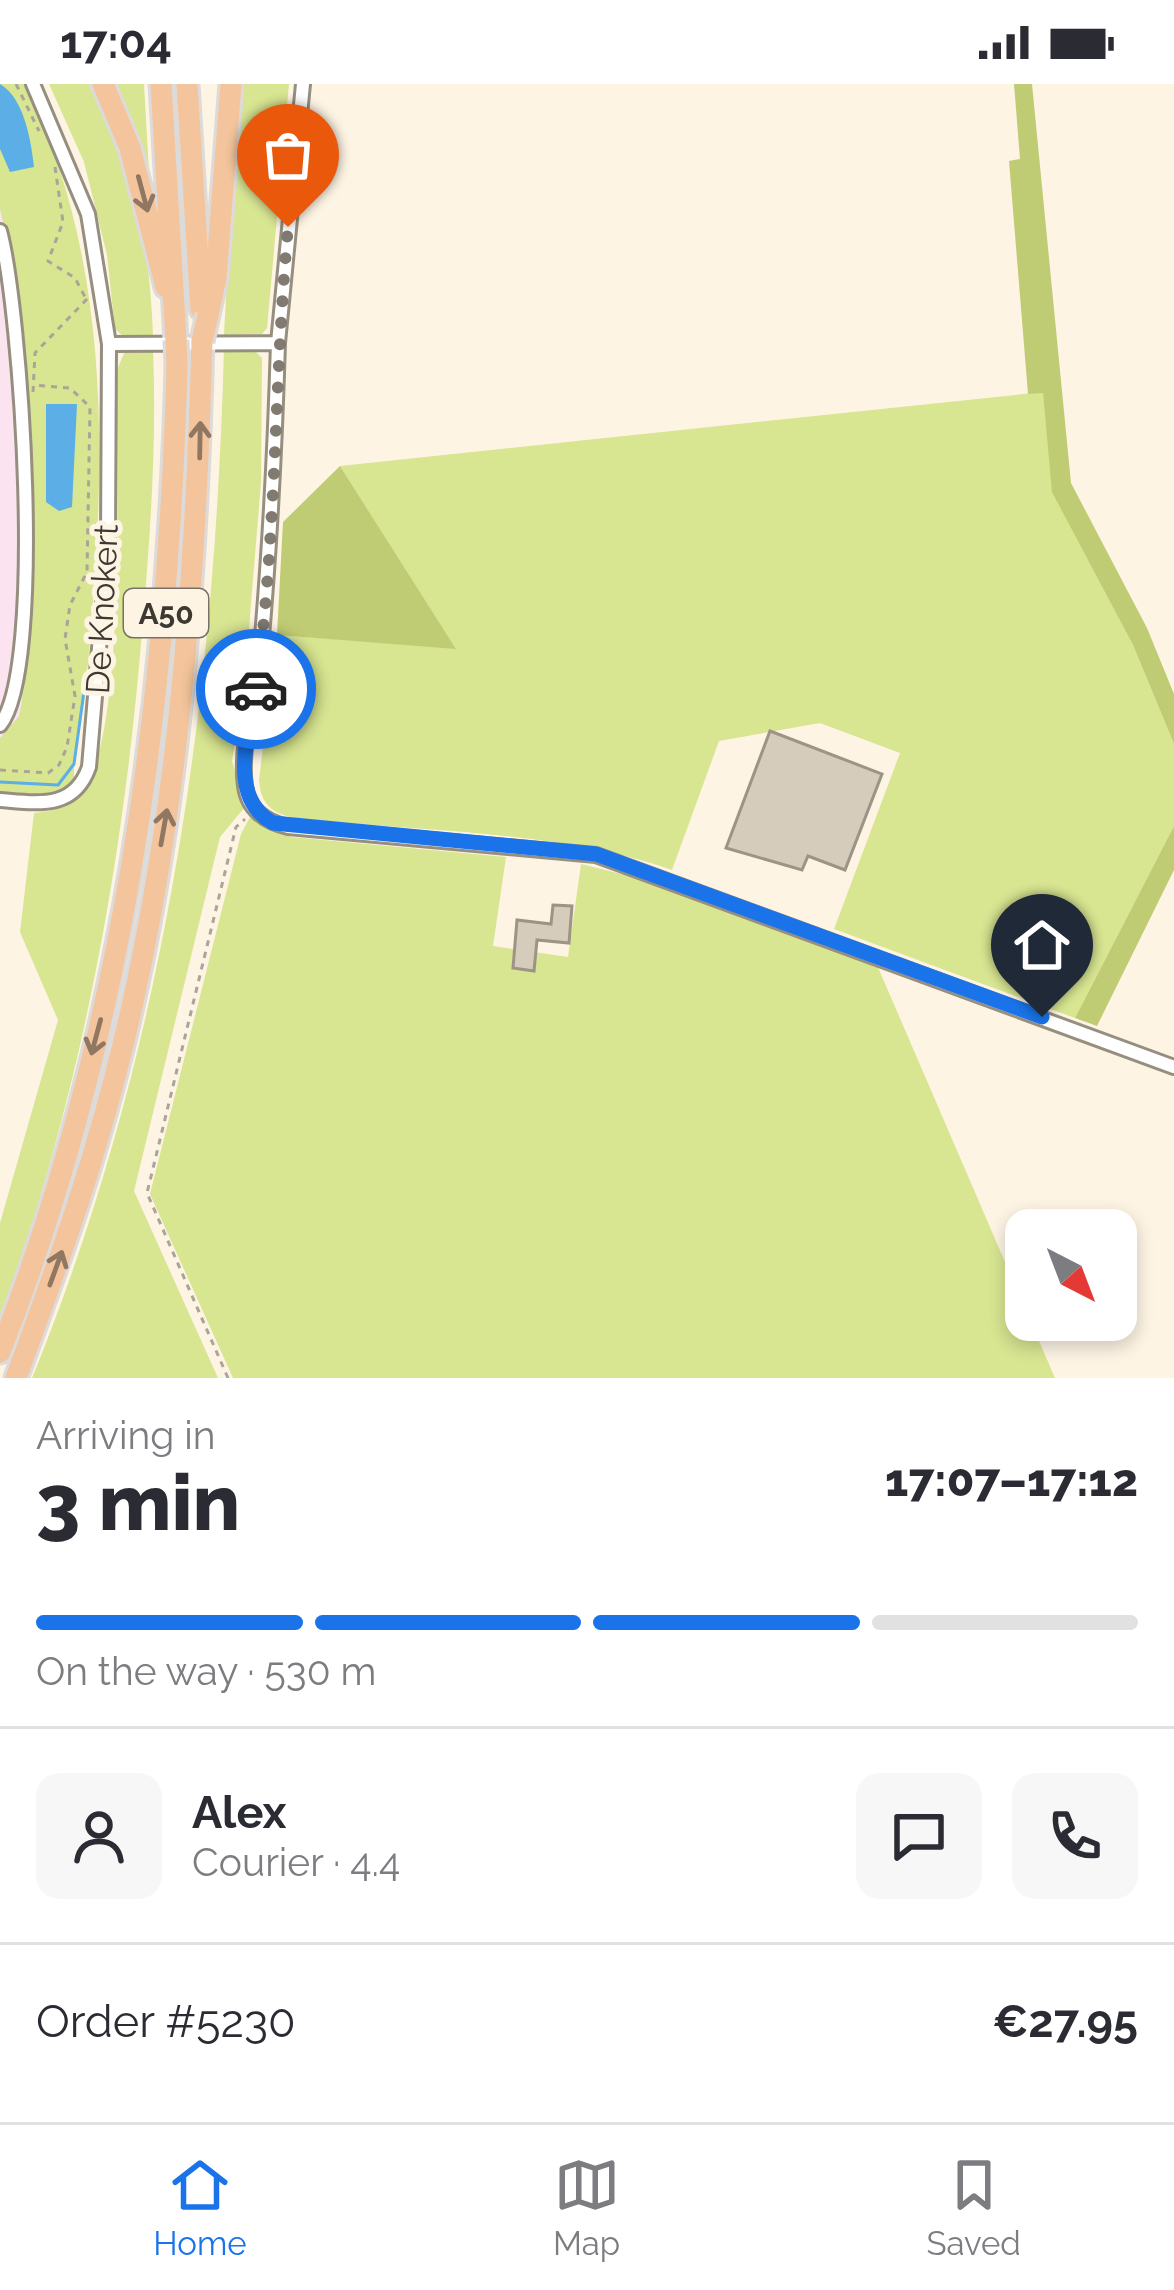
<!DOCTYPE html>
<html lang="en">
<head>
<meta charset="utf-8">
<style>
	:root { --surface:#fff; --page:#f7f7f7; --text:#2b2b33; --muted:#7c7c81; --line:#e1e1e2; --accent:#1a73e8 }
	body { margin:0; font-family:Raleway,sans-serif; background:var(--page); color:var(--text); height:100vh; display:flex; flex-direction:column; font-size:45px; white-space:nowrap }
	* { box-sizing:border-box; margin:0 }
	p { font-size:39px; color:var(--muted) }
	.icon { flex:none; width:66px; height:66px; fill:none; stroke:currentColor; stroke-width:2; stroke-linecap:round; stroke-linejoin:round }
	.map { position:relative; height:1294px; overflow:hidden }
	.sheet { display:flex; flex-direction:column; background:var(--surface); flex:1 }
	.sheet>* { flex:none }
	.needle { width:78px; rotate:138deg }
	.fabs { position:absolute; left:1005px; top:1125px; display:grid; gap:24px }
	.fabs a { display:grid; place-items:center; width:132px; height:132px; border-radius:24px; background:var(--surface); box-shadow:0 6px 18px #0003; font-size:60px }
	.pin { position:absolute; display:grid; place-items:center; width:102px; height:102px; color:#fff; margin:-123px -51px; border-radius:50% 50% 50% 0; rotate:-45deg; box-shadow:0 0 12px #0007 }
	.pin .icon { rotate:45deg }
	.courier { position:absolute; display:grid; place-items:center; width:120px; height:120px; margin:-60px; border:9px solid #1a73e8; border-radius:50%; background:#fff; color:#222; box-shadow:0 3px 15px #0007 }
	.head em { font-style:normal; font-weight:800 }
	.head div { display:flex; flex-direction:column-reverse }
	.head { display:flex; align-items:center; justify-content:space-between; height:204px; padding:0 36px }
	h1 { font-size:78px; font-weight:800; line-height:90px }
	.bar { display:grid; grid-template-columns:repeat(4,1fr); gap:18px 12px; align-content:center; height:144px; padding:0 36px }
	.bar i { height:15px; border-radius:9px; background:var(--line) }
	.bar .current { background:var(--accent) }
	.bar p { grid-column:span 4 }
	.line { display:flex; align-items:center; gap:30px; padding:0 36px; border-top:3px solid var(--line) }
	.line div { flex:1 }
	.round { display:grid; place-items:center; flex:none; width:126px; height:126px; border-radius:24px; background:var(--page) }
	.status { display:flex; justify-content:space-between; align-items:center; height:84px; padding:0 60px; background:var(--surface); direction:ltr }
	.status svg { height:33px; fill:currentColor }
	.menu { display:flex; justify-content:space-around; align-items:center; height:168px; border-top:3px solid var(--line); background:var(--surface); font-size:33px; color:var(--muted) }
	.menu a { display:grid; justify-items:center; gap:6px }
	.menu .current { color:var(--accent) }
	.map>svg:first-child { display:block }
	.industrial { fill:#fbe4f0 }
	.green { fill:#d8e591 }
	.forest { fill:#c0cc73 }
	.water { fill:#5caee6 }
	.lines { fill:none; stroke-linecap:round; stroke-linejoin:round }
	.stream { stroke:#5caee6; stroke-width:3 }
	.building { fill:#d5ccbc; stroke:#9c9485; stroke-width:3 }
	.street-casing { stroke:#968e7f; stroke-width:18 }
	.highway-casing { stroke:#dcdbda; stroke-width:27 }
	.path { stroke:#aba498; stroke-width:3; stroke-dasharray:6 6; stroke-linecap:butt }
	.street { stroke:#fff; stroke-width:12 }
	.highway { stroke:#f4c59c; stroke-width:21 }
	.highway-bridge-casing { stroke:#dcdbda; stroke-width:27; stroke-linecap:butt }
	.highway-bridge { stroke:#f4c59c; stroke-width:21 }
	.oneway { stroke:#8f7762 }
	.done { stroke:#807a70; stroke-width:12; stroke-dasharray:0 21.6 }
	.route { stroke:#1a73e8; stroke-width:15 }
	.labels { text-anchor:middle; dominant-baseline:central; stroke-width:10; stroke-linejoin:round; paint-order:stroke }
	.shield { fill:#fdf4e4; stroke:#767067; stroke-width:3 }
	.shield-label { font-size:30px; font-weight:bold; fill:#3c3832 }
	.street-label { font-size:33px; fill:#3c3832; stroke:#fdf4e4 }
</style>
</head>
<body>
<div class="status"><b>17:04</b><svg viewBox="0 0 49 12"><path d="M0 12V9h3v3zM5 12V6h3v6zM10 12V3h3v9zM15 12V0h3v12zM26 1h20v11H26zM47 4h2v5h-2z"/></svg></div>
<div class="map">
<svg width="1174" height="1294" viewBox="0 0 1174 1294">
	<rect width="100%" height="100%" fill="#fdf4e4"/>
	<path class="industrial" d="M0 106 36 280 48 589 0 675Z"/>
	<path class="green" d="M0 0H25C112 177 106 376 89 568 86 610 73 653 74 696 59 724 28 713 0 711V654L19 632 22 617 32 395 15 191 0 125Z
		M49 0H92C134 78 150 164 153 252H123L115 245 107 171 84 78Z
		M114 0H144L150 107Z
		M237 0H289L267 244 262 250 224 251Z
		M224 264H252L262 274 261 398 245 593 232 677 245 723 220 753 134 1107 218 1294H32C166 966 215 616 224 264Z
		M126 265H153C157 360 150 454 142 548 123 782 80 1014 0 1235V1139L58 936 20 848 34 729C53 727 71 723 83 707 127 649 117 370 116 288Z
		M1043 308 1053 408 1133 561 1174 660V742L1075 934 834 845 900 669 820 639 719 657 672 786C565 747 416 747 301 735 276 731 261 724 259 696L277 551 455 564 340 382Z
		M250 733 291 753 506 773 493 862 568 873 581 780 642 795 877 881 1055 1294H233L150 1110 241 750Z"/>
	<path class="forest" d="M1014 0H1032L1071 399 1147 544 1174 610V660L1133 561 1052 408 1043 309 1028 310 1009 77 1020 75Z
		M340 382 456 565 277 551 283 438Z
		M1174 742V786L1097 942 1075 934Z"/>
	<path class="water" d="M0 0C24 14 31 56 34 83L10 88 0 65Z
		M46 320H77L72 423 59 427 46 418Z"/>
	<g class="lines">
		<path class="stream" d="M0 698 58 701 74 680 86 593"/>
	</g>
	<path class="building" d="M770 647 882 690 845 786 808 772 802 786 726 764Z
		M553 821 572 822 569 859 537 856 534 887 513 884 517 836 551 840Z"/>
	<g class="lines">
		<defs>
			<path id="street" d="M33 0 88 130 109 260
				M0 147C21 226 46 584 0 641
				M278 259 303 0
				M0 716C38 719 74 726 89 683L108 458 109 260 278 259C275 361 270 462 261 564 257 605 239 663 245 702 248 726 266 738 288 743L596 771 1174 983"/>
			<path id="highway" d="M103 0 130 64 166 203
				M161 0 176 256
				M187 0 201 225
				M208 231 216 194 231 0
				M0 1268C123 954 168 618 177 282
				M16 1294C44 1217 73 1140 96 1061 174 800 195 527 202 257"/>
		</defs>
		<use href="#street" class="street-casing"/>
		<use href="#highway" class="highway-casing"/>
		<path class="path" d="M16 0 39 47
			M55 83 63 138 48 177 75 194 85 213
			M33 308 35 269 88 214
			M0 686 48 689 59 681 67 663 75 612 65 555 70 521 87 488 90 323 70 304 33 301
			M228 1294 147 1109 236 743 245 735"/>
		<use href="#street" class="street"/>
		<use href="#highway" class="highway"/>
		<defs>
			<path id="highway-bridge" d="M176 256 177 282
				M202 257 208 231"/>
		</defs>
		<use href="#highway-bridge" class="highway-bridge-casing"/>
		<use href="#highway-bridge" class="highway-bridge"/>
	</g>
	<defs><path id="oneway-shaft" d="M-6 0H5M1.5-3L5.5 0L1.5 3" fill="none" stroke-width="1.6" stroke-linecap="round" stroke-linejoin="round" transform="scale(3)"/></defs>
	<g class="oneway">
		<use href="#oneway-shaft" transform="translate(143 110) rotate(75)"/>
		<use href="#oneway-shaft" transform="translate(200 356) rotate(-89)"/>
		<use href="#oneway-shaft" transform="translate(164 743) rotate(-80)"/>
		<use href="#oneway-shaft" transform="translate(96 953) rotate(105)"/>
		<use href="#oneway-shaft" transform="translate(56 1184) rotate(-70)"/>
	</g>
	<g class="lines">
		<path class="done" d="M256 605C277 452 274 297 288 143"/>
		<path class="route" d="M256 605C250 648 226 713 273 739L596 770 1042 933"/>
	</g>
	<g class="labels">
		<rect class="shield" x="124" y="505" width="84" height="48" rx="9"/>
		<g class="shield-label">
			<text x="166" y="529">A50</text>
		</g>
		<g class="street-label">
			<text transform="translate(102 525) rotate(-87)">De Knokert</text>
		</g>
	</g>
</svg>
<div class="fabs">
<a><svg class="needle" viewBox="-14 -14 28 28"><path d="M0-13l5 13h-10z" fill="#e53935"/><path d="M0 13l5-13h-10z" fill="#7c7c81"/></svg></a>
</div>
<div class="pin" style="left:288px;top:143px;background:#ea580c"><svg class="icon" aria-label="bag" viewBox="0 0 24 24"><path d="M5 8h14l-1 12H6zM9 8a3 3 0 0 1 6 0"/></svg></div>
<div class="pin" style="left:1042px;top:933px;background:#1f2937"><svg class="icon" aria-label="home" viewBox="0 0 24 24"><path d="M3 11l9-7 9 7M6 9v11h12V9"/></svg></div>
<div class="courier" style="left:256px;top:605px"><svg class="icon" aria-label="car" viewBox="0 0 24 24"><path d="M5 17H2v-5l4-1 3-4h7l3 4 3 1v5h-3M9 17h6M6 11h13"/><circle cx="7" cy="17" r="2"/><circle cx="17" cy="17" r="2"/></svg></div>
</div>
<section class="sheet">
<div class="head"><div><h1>3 min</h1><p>Arriving in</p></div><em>17:07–17:12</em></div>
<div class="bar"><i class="current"></i><i class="current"></i><i class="current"></i><i></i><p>On the way · 530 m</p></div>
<div class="line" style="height:216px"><a class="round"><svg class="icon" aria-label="person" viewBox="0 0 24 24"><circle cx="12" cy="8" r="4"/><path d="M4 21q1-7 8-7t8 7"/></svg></a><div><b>Alex</b><p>Courier · 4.4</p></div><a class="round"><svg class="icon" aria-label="chat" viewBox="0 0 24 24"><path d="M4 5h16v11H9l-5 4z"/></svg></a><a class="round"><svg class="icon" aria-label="phone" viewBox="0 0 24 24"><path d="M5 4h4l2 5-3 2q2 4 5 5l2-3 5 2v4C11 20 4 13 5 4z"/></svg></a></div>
<div class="line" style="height:156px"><div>Order #5230</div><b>€27.95</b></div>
</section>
<nav class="menu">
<a class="current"><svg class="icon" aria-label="home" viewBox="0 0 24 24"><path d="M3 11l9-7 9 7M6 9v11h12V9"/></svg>Home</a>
<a><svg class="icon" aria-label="map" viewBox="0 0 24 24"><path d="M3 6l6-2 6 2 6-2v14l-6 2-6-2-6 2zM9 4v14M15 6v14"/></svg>Map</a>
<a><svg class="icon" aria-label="saved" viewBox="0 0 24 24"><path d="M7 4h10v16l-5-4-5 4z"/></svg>Saved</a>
</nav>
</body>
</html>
